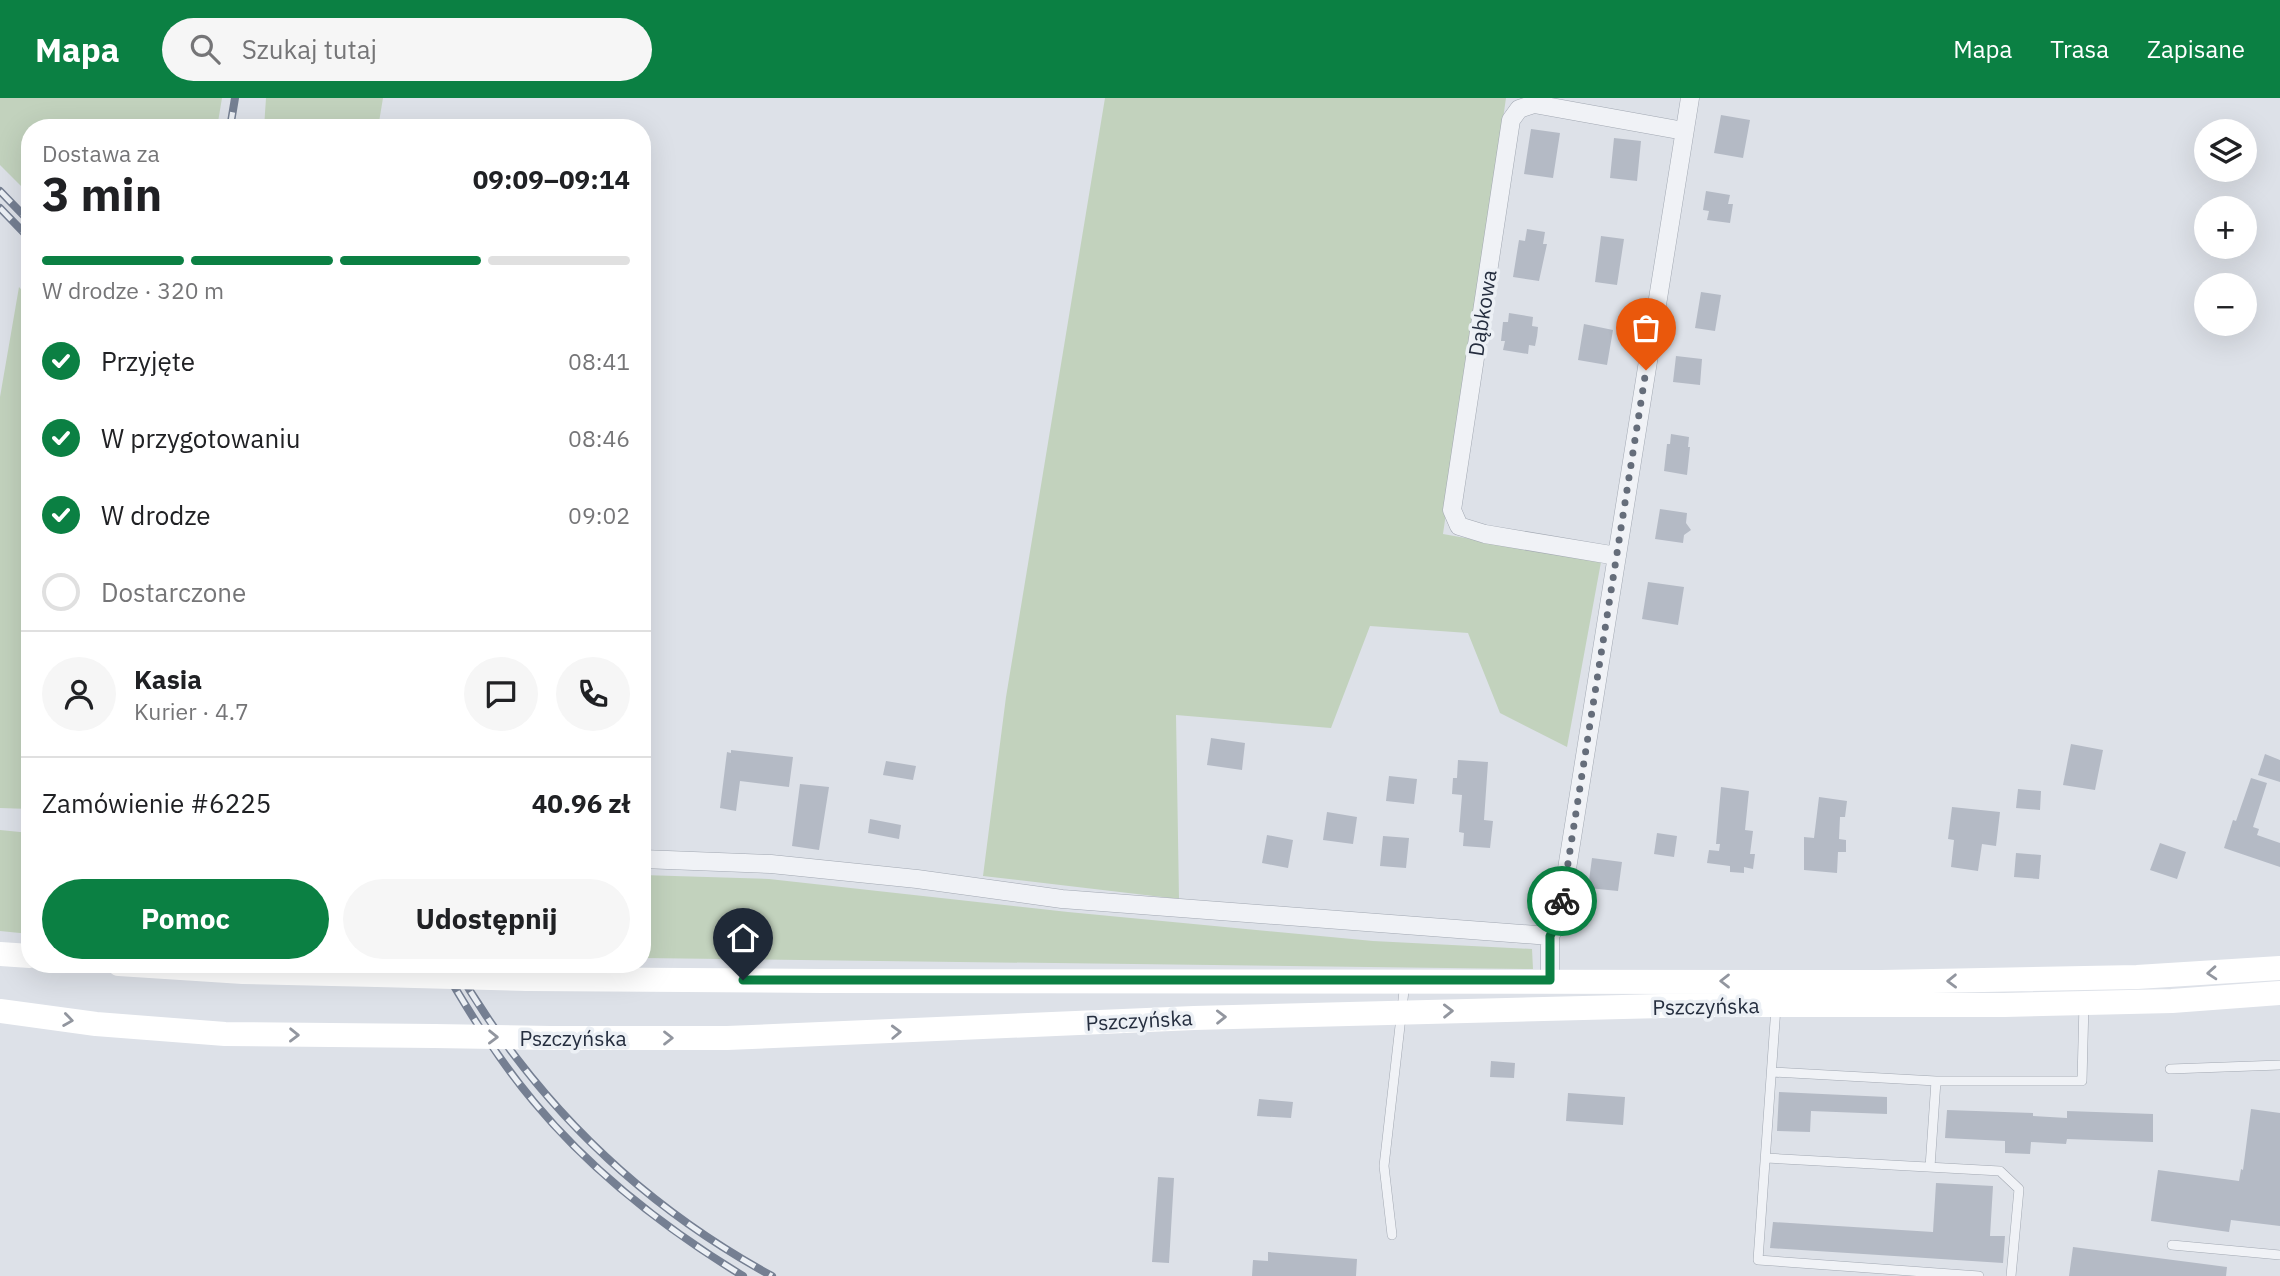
<!DOCTYPE html>
<html lang="pl">
<head>
<meta charset="utf-8">
<style>
	:root { --surface:#fff; --page:#f6f6f6; --text:#202124; --muted:#757577; --line:#e0e0e0; --accent:#0b8043 }
	body { margin:0; font-family:"IBM Plex Sans",sans-serif; background:var(--page); color:var(--text); height:100vh; display:flex; flex-direction:column; font-size:26px; white-space:nowrap }
	* { box-sizing:border-box; margin:0 }
	p { font-size:23px; color:var(--muted) }
	.icon { flex:none; width:38px; height:38px; fill:none; stroke:currentColor; stroke-width:2; stroke-linecap:round; stroke-linejoin:round }
	.map { position:relative; flex:1; overflow:hidden }
	.panel { position:absolute; left:21px; top:21px; width:630px; height:854px; display:flex; flex-direction:column; background:var(--surface); border-radius:28px; box-shadow:0 7px 28px #0002 }
	.panel>* { flex:none }
	.fabs { position:absolute; left:2194px; top:21px; display:grid; gap:14px }
	.fabs a { display:grid; place-items:center; width:63px; height:63px; border-radius:50%; background:var(--surface); box-shadow:0 7px 28px #0002; font-size:35px }
	.pin { position:absolute; display:grid; place-items:center; width:60px; height:60px; color:#fff; margin:-72px -30px; border-radius:50% 50% 50% 0; rotate:-45deg; box-shadow:0 0 7px #0007 }
	.pin .icon { rotate:45deg }
	.courier { position:absolute; display:grid; place-items:center; width:70px; height:70px; margin:-35px; border:5px solid #0b8043; border-radius:50%; background:#fff; color:#222; box-shadow:0 2px 9px #0007 }
	.overview em { font-style:normal; font-weight:800 }
	.overview div { display:flex; flex-direction:column-reverse }
	.overview { display:flex; align-items:center; justify-content:space-between; height:119px; padding:0 21px }
	h1 { font-size:46px; font-weight:800; line-height:52px }
	.bar { display:grid; grid-template-columns:repeat(4,1fr); gap:10px 7px; align-content:center; height:84px; padding:0 21px }
	.bar i { height:9px; border-radius:5px; background:var(--line) }
	.bar .active { background:var(--accent) }
	.bar p { grid-column:span 4 }
	.line { display:flex; align-items:center; gap:18px; padding:0 21px; border-top:2px solid var(--line) }
	.line div { flex:1 }
	.round { display:grid; place-items:center; flex:none; width:74px; height:74px; border-radius:37px; background:var(--page) }
	ol { padding:0 21px; list-style:none }
	li { display:flex; align-items:center; gap:21px; height:77px }
	li p { margin-inline-start:auto }
	li .icon { padding:7px; border-radius:50%; background:var(--accent); color:#fff; stroke-width:4 }
	li:last-child { color:var(--muted) }
	li i { width:38px; height:38px; border:4px solid var(--line); border-radius:50% }
	.primary-button { display:flex; gap:14px; margin-top:auto; padding:14px 21px }
	.primary-button a { flex:1; height:80px; border-radius:42px; background:var(--accent); color:#fff; font-size:28px; font-weight:800; line-height:80px; text-align:center }
	.primary-button a+a { background:var(--page); color:var(--text) }
	header { display:flex; align-items:center; gap:42px; box-sizing:border-box; height:98px; padding:0 35px; background:var(--accent); color:#fff }
	header strong { font-size:33px }
	nav { display:flex; gap:38px; margin-inline-start:auto; font-size:24px }
	.search { width:490px; height:63px; background:var(--page); display:flex; align-items:center; gap:18px; box-sizing:border-box; padding:0 24px; border-radius:38px; color:var(--muted); font-size:26px }
	.map>svg:first-child { display:block }
	.green { fill:#c2d2bd }
	.building { fill:#b4bac5 }
	.lines { fill:none; stroke-linecap:round; stroke-linejoin:round }
	.service-casing { stroke:#a2a8b2; stroke-width:10 }
	.minor-casing { stroke:#a2a8b2; stroke-width:19 }
	.service { stroke:#f0f2f6; stroke-width:9 }
	.minor { stroke:#f0f2f6; stroke-width:18 }
	.secondary { stroke:#fff; stroke-width:24 }
	.rail-casing { stroke:#757f92; stroke-width:8 }
	.rail { stroke:#ecf0f5; stroke-width:5; stroke-dasharray:16; stroke-linecap:butt }
	.secondary-bridge { stroke:#fff; stroke-width:24 }
	.oneway { stroke:#92969f }
	.done { stroke:#656d7a; stroke-width:7; stroke-dasharray:0 12.6 }
	.route { stroke:#0b8043; stroke-width:9 }
	.labels { text-anchor:middle; dominant-baseline:central; stroke-width:7; stroke-linejoin:round; paint-order:stroke }
	.street-label { font-size:21px; fill:#252e3f; stroke:#ecf0f5 }
</style>
</head>
<body>
<header>
<strong>Mapa</strong>
<div class="search"><svg class="icon" aria-label="search" viewBox="0 0 24 24"><circle cx="10" cy="10" r="6"/><path d="M15 15l6 6"/></svg>Szukaj tutaj</div>
<nav><a>Mapa</a><a>Trasa</a><a>Zapisane</a></nav>
</header>
<div class="map">
<svg width="2280" height="1178" viewBox="0 0 2280 1178">
	<rect width="100%" height="100%" fill="#dde1e8"/>
	<path class="green" d="M0 0H222L217 30H30V97L0 67Z
		M266 0H383L378 30H264Z
		M1105 0H1506L1443 436 1601 464 1567 649 1500 615 1468 535 1370 528 1331 630 1176 617 1179 801 983 778 1006 599Z
		M19 189 30 201V711L0 710V299Z
		M0 732 30 735V836L0 833Z
		M642 777 769 781 1068 814 1373 843 1532 851 1533 871 642 860Z"/>
	<path class="building" d="M1721 17 1750 22 1743 60 1714 55Z
		M1531 31 1560 35 1553 80 1524 76Z
		M1614 40 1641 43 1637 83 1610 80Z
		M1706 93 1730 97 1728 106H1733L1730 125 1707 122 1709 113 1703 112Z
		M1527 131 1545 134 1543 146H1547L1539 183 1513 179 1519 142 1525 143Z
		M1601 138 1624 141 1617 187 1595 184Z
		M1701 194 1721 197 1715 233 1695 230Z
		M1509 215 1533 219 1532 228 1538 229 1537 238 1535 248 1529 247 1528 256 1503 252 1505 243H1501L1503 224H1508Z
		M1584 226 1613 232 1607 267 1578 262Z
		M1676 258 1702 261 1700 287 1673 284Z
		M1671 336 1689 339 1688 349H1690L1687 377 1664 373 1667 346H1670Z
		M1660 411 1687 415 1686 425 1691 432 1684 437 1683 445 1655 441Z
		M1648 484 1684 489 1678 527 1642 521Z
		M1211 640 1245 645 1242 672 1207 667Z
		M2071 646 2103 652 2095 692 2063 687Z
		M731 652 793 659 789 689 740 683 736 713 720 710 727 654 731 655Z
		M2265 656 2280 662V684L2258 677Z
		M1458 662 1488 664 1484 722 1493 723 1490 750 1463 748 1464 735 1459 734 1462 697 1452 696 1453 680H1457Z
		M886 663 916 668 913 682 883 677Z
		M1389 678 1417 681 1414 706 1386 703Z
		M2251 680 2267 685 2253 729 2259 731 2257 737 2280 745V769L2224 750 2233 722 2236 723Z
		M800 686 829 689 819 752 792 748Z
		M1721 689 1749 693 1745 732 1753 733 1750 756H1755L1753 771 1744 769V775L1730 774V768L1707 765 1709 752 1719 753 1720 746H1716Z
		M2018 691 2041 693 2040 712 2016 710Z
		M1819 699 1847 703 1845 719H1840L1839 741 1846 742V754H1838L1837 775 1804 772V739L1814 740Z
		M1952 709 2000 714 1996 748 1982 746 1978 773 1951 769 1954 742 1948 741Z
		M1327 714 1357 719 1353 746 1323 742Z
		M870 721 901 727 899 741 868 735Z
		M1657 735 1677 738 1674 759 1654 756Z
		M1267 737 1293 742 1288 770 1262 765Z
		M1383 738 1409 740 1406 770 1380 768Z
		M2160 745 2186 754 2177 781 2150 772Z
		M2016 755 2041 757 2039 781 2014 779Z
		M1592 760 1622 764 1618 793 1588 790Z
		M1491 963 1515 965 1514 980 1490 979Z
		M1779 994 1887 999V1016L1811 1013 1810 1034 1777 1033Z
		M1568 995 1625 999 1623 1027 1566 1023Z
		M1259 1001 1293 1004 1291 1020 1257 1018Z
		M2251 1011 2280 1015V1128L2231 1122 2229 1134 2151 1123 2158 1072 2239 1083 2241 1071 2243 1072Z
		M1947 1012 2033 1015V1018L2067 1020V1013L2153 1016V1044L2067 1041 2066 1046 2031 1044 2030 1056 2005 1055V1043L1945 1040Z
		M1158 1079 1174 1080 1169 1165 1152 1164Z
		M1936 1085 1993 1088 1990 1138H2005L2003 1165 1770 1150 1773 1124 1933 1134Z
		M2073 1149 2227 1169 2226 1178H2069Z
		M1268 1154 1357 1161 1356 1178H1252L1253 1162 1268 1163Z"/>
	<g class="lines">
		<defs>
			<path id="service" d="M1776 909 1758 1162 1979 1178
				M2170 971 2280 967
				M1772 974 1936 983
				M1766 1060 2000 1073 2019 1091 2011 1178
				M1930 1069 1936 983H2082L2084 905
				M1392 1137 1384 1068 1405 884
				M2172 1147 2280 1157"/>
			<path id="minor" d="M1617 458 1485 436 1459 428 1452 412 1511 22 1519 11 1534 6 1684 33
				M642 761 771 766 917 781 1062 801 1550 838
				M1550 882V838L1559 821 1690 0"/>
		</defs>
		<use href="#service" class="service-casing"/>
		<use href="#minor" class="minor-casing"/>
		<use href="#service" class="service"/>
		<use href="#minor" class="minor"/>
		<path class="secondary" d="M0 856 30 858
			M119 866 243 874 377 877
			M528 881 823 883 1881 884 2137 879 2280 870
			M0 913 96 926 225 936 434 938
			M551 940H727L1194 920 1702 907H2004L2172 903 2280 895"/>
		<defs>
			<path id="rail" d="M230 30 235 0
				M0 93 30 124
				M0 110 30 141
				M441 866C469 914 498 961 534 1004 592 1074 666 1131 743 1178
				M454 866C531 1000 636 1104 772 1178"/>
		</defs>
		<use href="#rail" class="rail-casing"/>
		<use href="#rail" class="rail"/>
		<path class="secondary-bridge" d="M377 877 528 881
			M434 938 551 940"/>
	</g>
	<defs><path id="oneway-chevron" d="M-2-3.5L2.5 0L-2 3.5" fill="none" stroke-width="1.6" stroke-linecap="round" stroke-linejoin="round" transform="scale(1.75)"/></defs>
	<g class="oneway">
		<use href="#oneway-chevron" transform="translate(2212 875) rotate(176)"/>
		<use href="#oneway-chevron" transform="translate(1725 883) rotate(-180)"/>
		<use href="#oneway-chevron" transform="translate(1952 883) rotate(179)"/>
		<use href="#oneway-chevron" transform="translate(1448 913) rotate(-1)"/>
		<use href="#oneway-chevron" transform="translate(1221 919) rotate(-1)"/>
		<use href="#oneway-chevron" transform="translate(68 922) rotate(8)"/>
		<use href="#oneway-chevron" transform="translate(896 934) rotate(-2)"/>
		<use href="#oneway-chevron" transform="translate(294 937) rotate(1)"/>
		<use href="#oneway-chevron" transform="translate(493 939) rotate(1)"/>
		<use href="#oneway-chevron" transform="translate(668 940)"/>
	</g>
	<g class="lines">
		<path class="done" d="M1562 803 1646 272"/>
		<path class="route" d="M743 882H1550V838L1559 821 1562 803"/>
	</g>
	<g class="labels">
		<g class="street-label">
			<text transform="translate(1482 215) rotate(-81)">Dąbkowa</text>
			<text transform="translate(1706 908) rotate(-1)">Pszczyńska</text>
			<text transform="translate(1139 922) rotate(-3)">Pszczyńska</text>
			<text x="573" y="940">Pszczyńska</text>
		</g>
	</g>
</svg>
<div class="fabs">
<a><svg class="icon" aria-label="layers" viewBox="0 0 24 24"><path d="M12 4l9 5-9 5-9-5zM3 14l9 5 9-5"/></svg></a>
<a>+</a>
<a>−</a>
</div>
<div class="pin" style="left:1646px;top:272px;background:#ea580c"><svg class="icon" aria-label="bag" viewBox="0 0 24 24"><path d="M5 8h14l-1 12H6zM9 8a3 3 0 0 1 6 0"/></svg></div>
<div class="pin" style="left:743px;top:882px;background:#1f2937"><svg class="icon" aria-label="home" viewBox="0 0 24 24"><path d="M3 11l9-7 9 7M6 9v11h12V9"/></svg></div>
<div class="courier" style="left:1562px;top:803px"><svg class="icon" aria-label="bike" viewBox="0 0 24 24"><circle cx="6" cy="16" r="4"/><circle cx="18" cy="16" r="4"/><path d="M6 16l4-8h5l3 8M10 8l3 8H6M13 5h3"/></svg></div>
<section class="panel">
<div class="overview"><div><h1>3 min</h1><p>Dostawa za</p></div><em>09:09–09:14</em></div>
<div class="bar"><i class="active"></i><i class="active"></i><i class="active"></i><i></i><p>W drodze · 320 m</p></div>
<ol>
<li><svg class="icon" aria-label="check" viewBox="0 0 24 24"><path d="M5 12l5 5 9-10"/></svg>Przyjęte<p>08:41</p></li>
<li><svg class="icon" aria-label="check" viewBox="0 0 24 24"><path d="M5 12l5 5 9-10"/></svg>W przygotowaniu<p>08:46</p></li>
<li><svg class="icon" aria-label="check" viewBox="0 0 24 24"><path d="M5 12l5 5 9-10"/></svg>W drodze<p>09:02</p></li>
<li><i></i>Dostarczone</li>
</ol>
<div class="line" style="height:126px"><a class="round"><svg class="icon" aria-label="person" viewBox="0 0 24 24"><circle cx="12" cy="8" r="4"/><path d="M4 21q1-7 8-7t8 7"/></svg></a><div><b>Kasia</b><p>Kurier · 4.7</p></div><a class="round"><svg class="icon" aria-label="chat" viewBox="0 0 24 24"><path d="M4 5h16v11H9l-5 4z"/></svg></a><a class="round"><svg class="icon" aria-label="phone" viewBox="0 0 24 24"><path d="M5 4h4l2 5-3 2q2 4 5 5l2-3 5 2v4C11 20 4 13 5 4z"/></svg></a></div>
<div class="line" style="height:91px"><div>Zamówienie #6225</div><b>40.96 zł</b></div>
<div class="primary-button"><a>Pomoc</a><a>Udostępnij</a></div>
</section>
</div>
</body>
</html>
